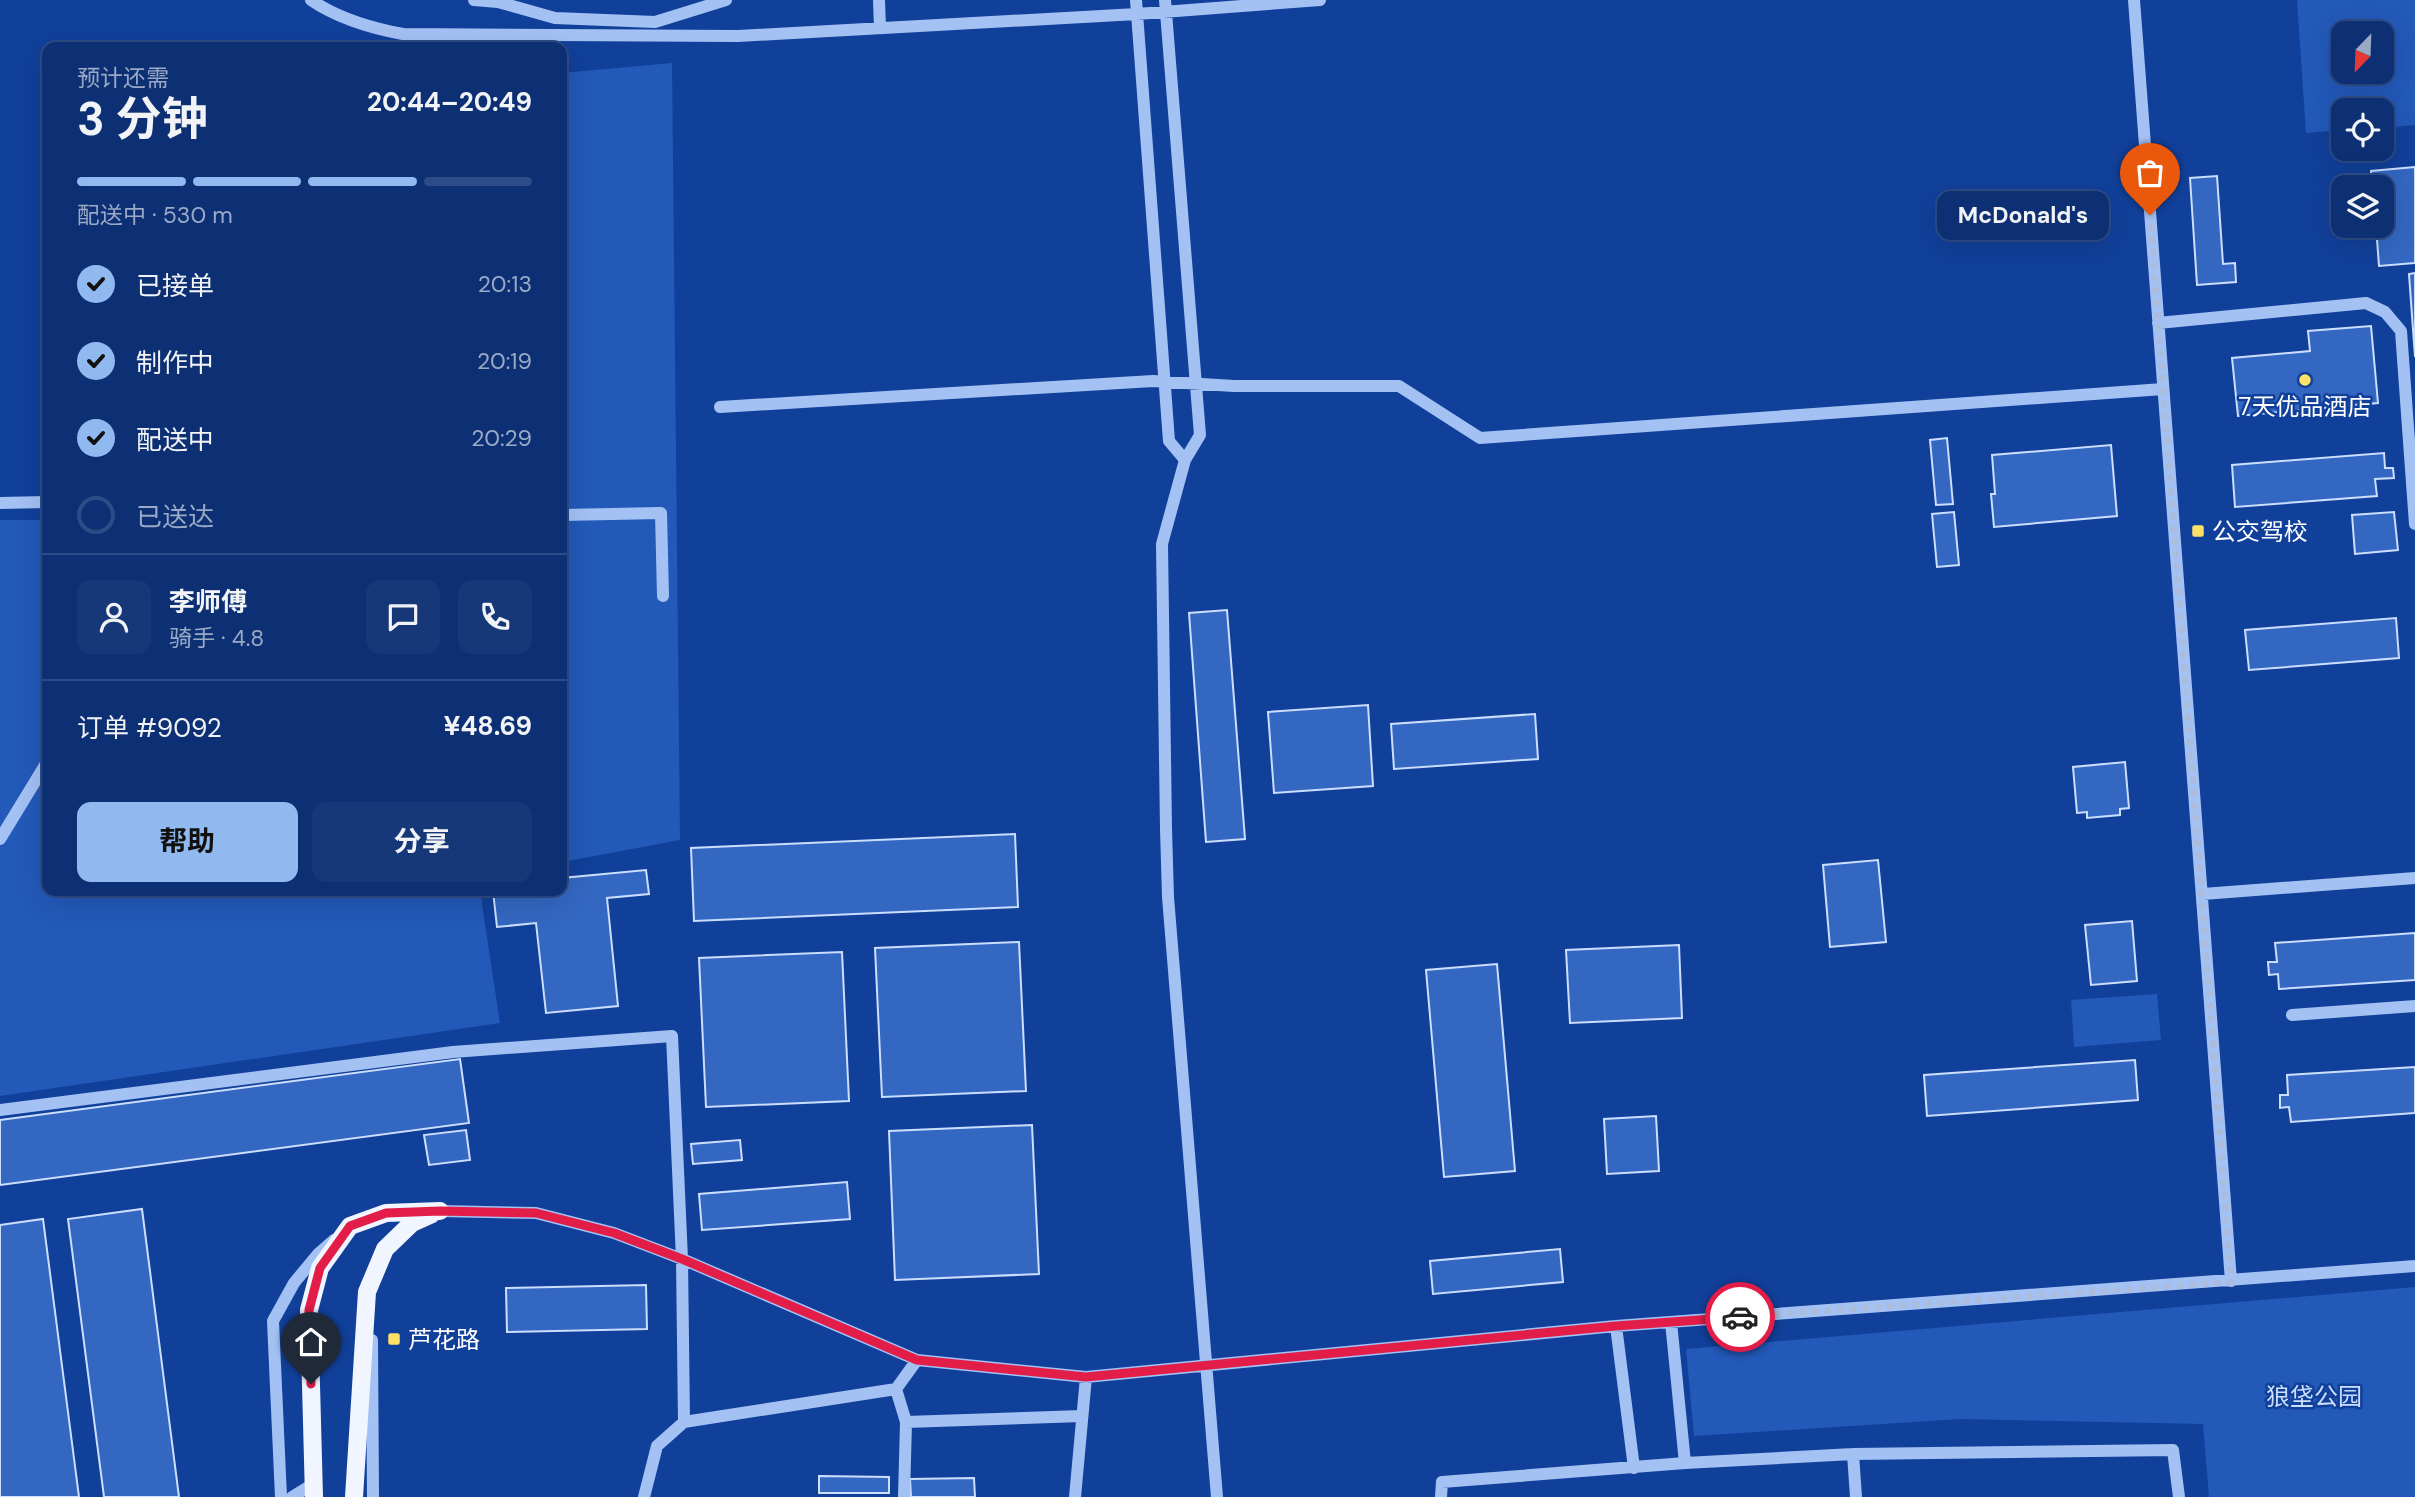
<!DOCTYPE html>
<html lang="zh">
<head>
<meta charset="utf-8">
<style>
	:root { --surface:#0d3074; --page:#163879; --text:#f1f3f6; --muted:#9aa9c5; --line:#2d4b86; --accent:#90b9f0 }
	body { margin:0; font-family:"DM Sans","Noto Sans SC",sans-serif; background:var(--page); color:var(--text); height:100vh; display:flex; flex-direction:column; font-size:26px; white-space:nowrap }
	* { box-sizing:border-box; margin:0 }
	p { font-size:23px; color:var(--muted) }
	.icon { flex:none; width:38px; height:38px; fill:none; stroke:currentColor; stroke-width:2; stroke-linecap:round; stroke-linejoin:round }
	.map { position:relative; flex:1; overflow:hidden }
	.sheet { position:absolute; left:42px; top:42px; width:525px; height:854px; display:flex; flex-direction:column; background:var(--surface); border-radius:14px; box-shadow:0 7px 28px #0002,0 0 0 2px var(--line) }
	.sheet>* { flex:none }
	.needle { width:46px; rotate:203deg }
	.buttons { position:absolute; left:2331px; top:21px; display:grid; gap:14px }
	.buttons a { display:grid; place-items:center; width:63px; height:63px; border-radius:14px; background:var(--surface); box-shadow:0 7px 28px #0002,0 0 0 2px var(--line); font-size:35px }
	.pin { position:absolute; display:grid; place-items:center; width:60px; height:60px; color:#fff; margin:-72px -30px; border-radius:50% 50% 50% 0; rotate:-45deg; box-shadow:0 0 7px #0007 }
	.pin .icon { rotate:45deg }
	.courier { position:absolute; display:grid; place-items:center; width:70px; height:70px; margin:-35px; border:5px solid #e11d48; border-radius:50%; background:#fff; color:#222; box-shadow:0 2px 9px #0007 }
	.bubble { position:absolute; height:49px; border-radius:14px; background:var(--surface); box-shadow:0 7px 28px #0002,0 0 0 2px var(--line); font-size:23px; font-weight:700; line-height:49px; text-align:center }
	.overview em { font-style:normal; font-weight:700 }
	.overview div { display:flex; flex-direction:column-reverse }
	.overview { display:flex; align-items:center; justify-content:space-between; height:119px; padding:0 35px }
	h1 { font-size:46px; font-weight:700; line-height:52px }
	.bar { display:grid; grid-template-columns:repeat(4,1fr); gap:10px 7px; align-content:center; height:84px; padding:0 35px }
	.bar i { height:9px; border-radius:5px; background:var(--line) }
	.bar .on { background:var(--accent) }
	.bar p { grid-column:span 4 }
	.line { display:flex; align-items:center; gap:18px; padding:0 35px; border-top:2px solid var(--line) }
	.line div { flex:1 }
	.round { display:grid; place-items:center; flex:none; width:74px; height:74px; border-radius:14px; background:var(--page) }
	ol { padding:0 35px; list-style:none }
	li { display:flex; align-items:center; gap:21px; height:77px }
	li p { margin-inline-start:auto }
	li .icon { padding:7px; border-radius:50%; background:var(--accent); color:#111; stroke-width:4 }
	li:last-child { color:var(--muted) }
	li i { width:38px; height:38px; border:4px solid var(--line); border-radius:50% }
	.action { display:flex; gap:14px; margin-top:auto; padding:14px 35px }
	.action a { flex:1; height:80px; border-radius:14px; background:var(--accent); color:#111; font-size:28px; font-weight:700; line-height:80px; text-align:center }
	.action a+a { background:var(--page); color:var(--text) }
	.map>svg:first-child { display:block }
	.green { fill:#2359b9; fill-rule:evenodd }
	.building { fill:#3467c1; stroke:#ccdefe; stroke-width:2 }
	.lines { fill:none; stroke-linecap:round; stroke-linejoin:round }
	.minor { stroke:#a4c1f4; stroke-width:12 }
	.major { stroke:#f1f5ff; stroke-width:18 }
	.done { stroke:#acbcdc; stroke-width:7; stroke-dasharray:0 12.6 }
	.route { stroke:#e11d48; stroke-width:9 }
	.poi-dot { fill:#ffe167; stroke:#11409a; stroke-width:2.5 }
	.labels { text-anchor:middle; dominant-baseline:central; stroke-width:5; stroke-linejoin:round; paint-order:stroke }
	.poi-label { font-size:24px; fill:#fff; stroke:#11409a; text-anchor:start }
	.park-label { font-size:24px; fill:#ccdefe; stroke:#11409a }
</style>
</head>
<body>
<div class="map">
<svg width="2415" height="1497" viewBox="0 0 2415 1497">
	<rect width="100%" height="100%" fill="#11409a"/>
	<path class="green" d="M2297 0H2415V125L2382 128V110H2343V130L2306 133ZM2382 33V72H2343V33Z
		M672 63 680 840 562 862V73Z
		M0 520H47V891H480L500 1023 0 1096Z
		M2157 994 2161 1040 2074 1047 2071 1000Z
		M2415 1287V1497H2209L2203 1424 1960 1419 1694 1436 1686 1349Z"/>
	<path class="building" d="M2415 167V263L2379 266 2376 226H2382V187H2372L2371 171Z
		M2217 176 2223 264 2235 263 2236 282 2197 285 2190 178Z
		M2415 273V357L2409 274Z
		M2371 326 2378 403 2238 416 2232 358 2310 351 2308 331Z
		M1947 438 1953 504 1936 505 1930 440Z
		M2111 445 2117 516 1994 527 1991 494H1995L1992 455Z
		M2384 453 2385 468H2393L2394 478 2375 479 2377 496 2235 507 2232 465Z
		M1954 512 1959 565 1937 567 1932 514Z
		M2394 512 2398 550 2355 554 2352 515Z
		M1227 610 1245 839 1206 842 1189 613Z
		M2396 618 2399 658 2249 670 2245 630Z
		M1368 705 1373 786 1274 793 1268 712Z
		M1535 714 1538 759 1394 769 1391 724Z
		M2125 762 2129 808 2120 809V815L2087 818V812L2077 813 2073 767Z
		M1015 834 1018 907 694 921 691 848Z
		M1878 860 1886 942 1830 947 1823 865Z
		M646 870 649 894 607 898 618 1006 546 1013 536 923 497 927 493 891H562V878Z
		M2132 921 2137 981 2091 985 2085 925Z
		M2415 933V980L2279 989 2278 974 2269 975 2268 962H2277L2275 943Z
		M1019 942 1026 1091 882 1097 875 948Z
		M1679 945 1682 1018 1570 1023 1566 950Z
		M842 952 849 1101 706 1107 699 958Z
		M1497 964 1515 1171 1444 1177 1426 970Z
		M460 1059 469 1123 0 1185V1120Z
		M2135 1060 2138 1100 1927 1116 1924 1075Z
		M2415 1067V1113L2291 1122 2289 1107 2280 1108V1095H2288L2287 1075Z
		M1656 1116 1659 1171 1607 1174 1604 1119Z
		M1032 1125 1039 1274 895 1280 889 1131Z
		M466 1130 470 1160 429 1165 424 1135Z
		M740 1140 742 1160 693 1164 691 1144Z
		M847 1182 850 1219 702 1230 699 1194Z
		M142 1209 179 1497H104L68 1219Z
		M43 1219 79 1497H0V1225Z
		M1560 1249 1563 1282 1433 1294 1430 1261Z
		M646 1285 647 1329 507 1332 506 1288Z
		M819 1476 889 1477V1493H819Z
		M974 1478 975 1497H911L910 1479Z"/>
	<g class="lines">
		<path class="minor" d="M311 0C339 19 370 28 403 34L738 36 1137 14 1320 0
			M474 0 498 2 555 18 655 22 726 0
			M879 0 880 28
			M1136 0 1169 441 1185 460
			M1165 0 1200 435 1185 460 1162 544 1166 829 1168 897 1217 1497
			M2134 0 2231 1281
			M2158 323 2366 303 2385 312 2401 331 2415 524
			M720 407 1153 381 1234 386H1399L1480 438 2163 389
			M0 503 47 502
			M562 515 661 513 663 596
			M0 839 47 762
			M2203 894 2415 878
			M2292 1015 2415 1006
			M0 1110 453 1052 672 1036 682 1259 684 1422
			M440 1211 536 1213 614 1233 682 1259 917 1360 1086 1377 1616 1326 2415 1266
			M1671 1322 1685 1463
			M1616 1326 1634 1468
			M372 1340 373 1497
			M896 1389 906 1422 1082 1416
			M1853 1454 1856 1497
			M281 1497 273 1321 294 1283 318 1254 334 1240
			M292 1497 313 1484
			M644 1497 657 1446 684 1422 896 1389 917 1360
			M904 1497 906 1422
			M1075 1497 1086 1377
			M1441 1497 1442 1482 1685 1463 1853 1454 2173 1450 2179 1497"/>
		<path class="major" d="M314 1497 309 1310 320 1268 350 1226 386 1213 440 1211
			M354 1497 367 1292 385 1249 412 1223 432 1214"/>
	</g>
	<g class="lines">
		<path class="done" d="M1740 1317 2231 1282 2150 215"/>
		<path class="route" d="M311 1384 309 1310 320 1268 350 1226 386 1213 440 1211 536 1213 614 1233 682 1259 917 1360 1086 1377 1616 1326 1740 1317"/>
	</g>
	<g class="poi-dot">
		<circle cx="2305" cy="380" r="7"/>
		<rect x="2191" y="524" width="14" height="14" rx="3.5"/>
		<rect x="387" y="1332" width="14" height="14" rx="3.5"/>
	</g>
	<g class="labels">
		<g class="poi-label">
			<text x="2305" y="406" text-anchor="middle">7天优品酒店</text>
			<text x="2212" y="531">公交驾校</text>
			<text x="408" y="1339">芦花路</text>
		</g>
		<g class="park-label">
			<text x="2314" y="1396">狼垡公园</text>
		</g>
	</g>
</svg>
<div class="buttons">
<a><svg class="needle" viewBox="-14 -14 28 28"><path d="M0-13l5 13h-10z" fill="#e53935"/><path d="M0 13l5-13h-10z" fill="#9aa9c5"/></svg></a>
<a><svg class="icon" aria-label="locate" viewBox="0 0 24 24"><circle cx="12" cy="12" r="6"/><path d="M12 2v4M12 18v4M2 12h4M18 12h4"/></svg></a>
<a><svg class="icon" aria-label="layers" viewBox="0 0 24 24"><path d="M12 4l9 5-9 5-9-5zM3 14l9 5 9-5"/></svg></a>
</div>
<div class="pin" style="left:2150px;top:215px;background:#ea580c"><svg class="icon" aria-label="bag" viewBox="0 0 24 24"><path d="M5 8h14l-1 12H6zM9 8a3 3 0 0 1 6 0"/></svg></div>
<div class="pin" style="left:311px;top:1384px;background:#1f2937"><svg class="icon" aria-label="home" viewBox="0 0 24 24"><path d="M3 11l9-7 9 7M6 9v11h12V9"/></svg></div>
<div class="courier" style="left:1740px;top:1317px"><svg class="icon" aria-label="car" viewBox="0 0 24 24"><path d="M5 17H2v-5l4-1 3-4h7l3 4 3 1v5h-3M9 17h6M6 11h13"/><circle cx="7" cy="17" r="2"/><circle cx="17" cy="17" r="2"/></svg></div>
<div class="bubble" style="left:1937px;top:191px;width:172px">McDonald's</div>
<section class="sheet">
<div class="overview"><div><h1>3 分钟</h1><p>预计还需</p></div><em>20:44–20:49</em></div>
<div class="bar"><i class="on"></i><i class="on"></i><i class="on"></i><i></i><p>配送中 · 530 m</p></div>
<ol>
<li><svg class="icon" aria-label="check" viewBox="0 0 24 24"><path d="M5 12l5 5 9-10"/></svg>已接单<p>20:13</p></li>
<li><svg class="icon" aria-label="check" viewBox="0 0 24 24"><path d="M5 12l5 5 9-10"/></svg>制作中<p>20:19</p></li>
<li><svg class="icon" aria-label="check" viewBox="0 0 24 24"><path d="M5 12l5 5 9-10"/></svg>配送中<p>20:29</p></li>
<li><i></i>已送达</li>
</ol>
<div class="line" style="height:126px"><a class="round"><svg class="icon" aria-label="person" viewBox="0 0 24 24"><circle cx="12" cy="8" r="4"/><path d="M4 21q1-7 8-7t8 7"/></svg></a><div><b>李师傅</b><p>骑手 · 4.8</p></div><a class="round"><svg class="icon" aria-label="chat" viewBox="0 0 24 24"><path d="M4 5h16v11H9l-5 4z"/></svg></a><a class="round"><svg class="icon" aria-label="phone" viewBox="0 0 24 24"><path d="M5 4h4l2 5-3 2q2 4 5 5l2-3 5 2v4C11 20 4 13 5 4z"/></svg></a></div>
<div class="line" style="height:91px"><div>订单 #9092</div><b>¥48.69</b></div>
<div class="action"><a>帮助</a><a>分享</a></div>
</section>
</div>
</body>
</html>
